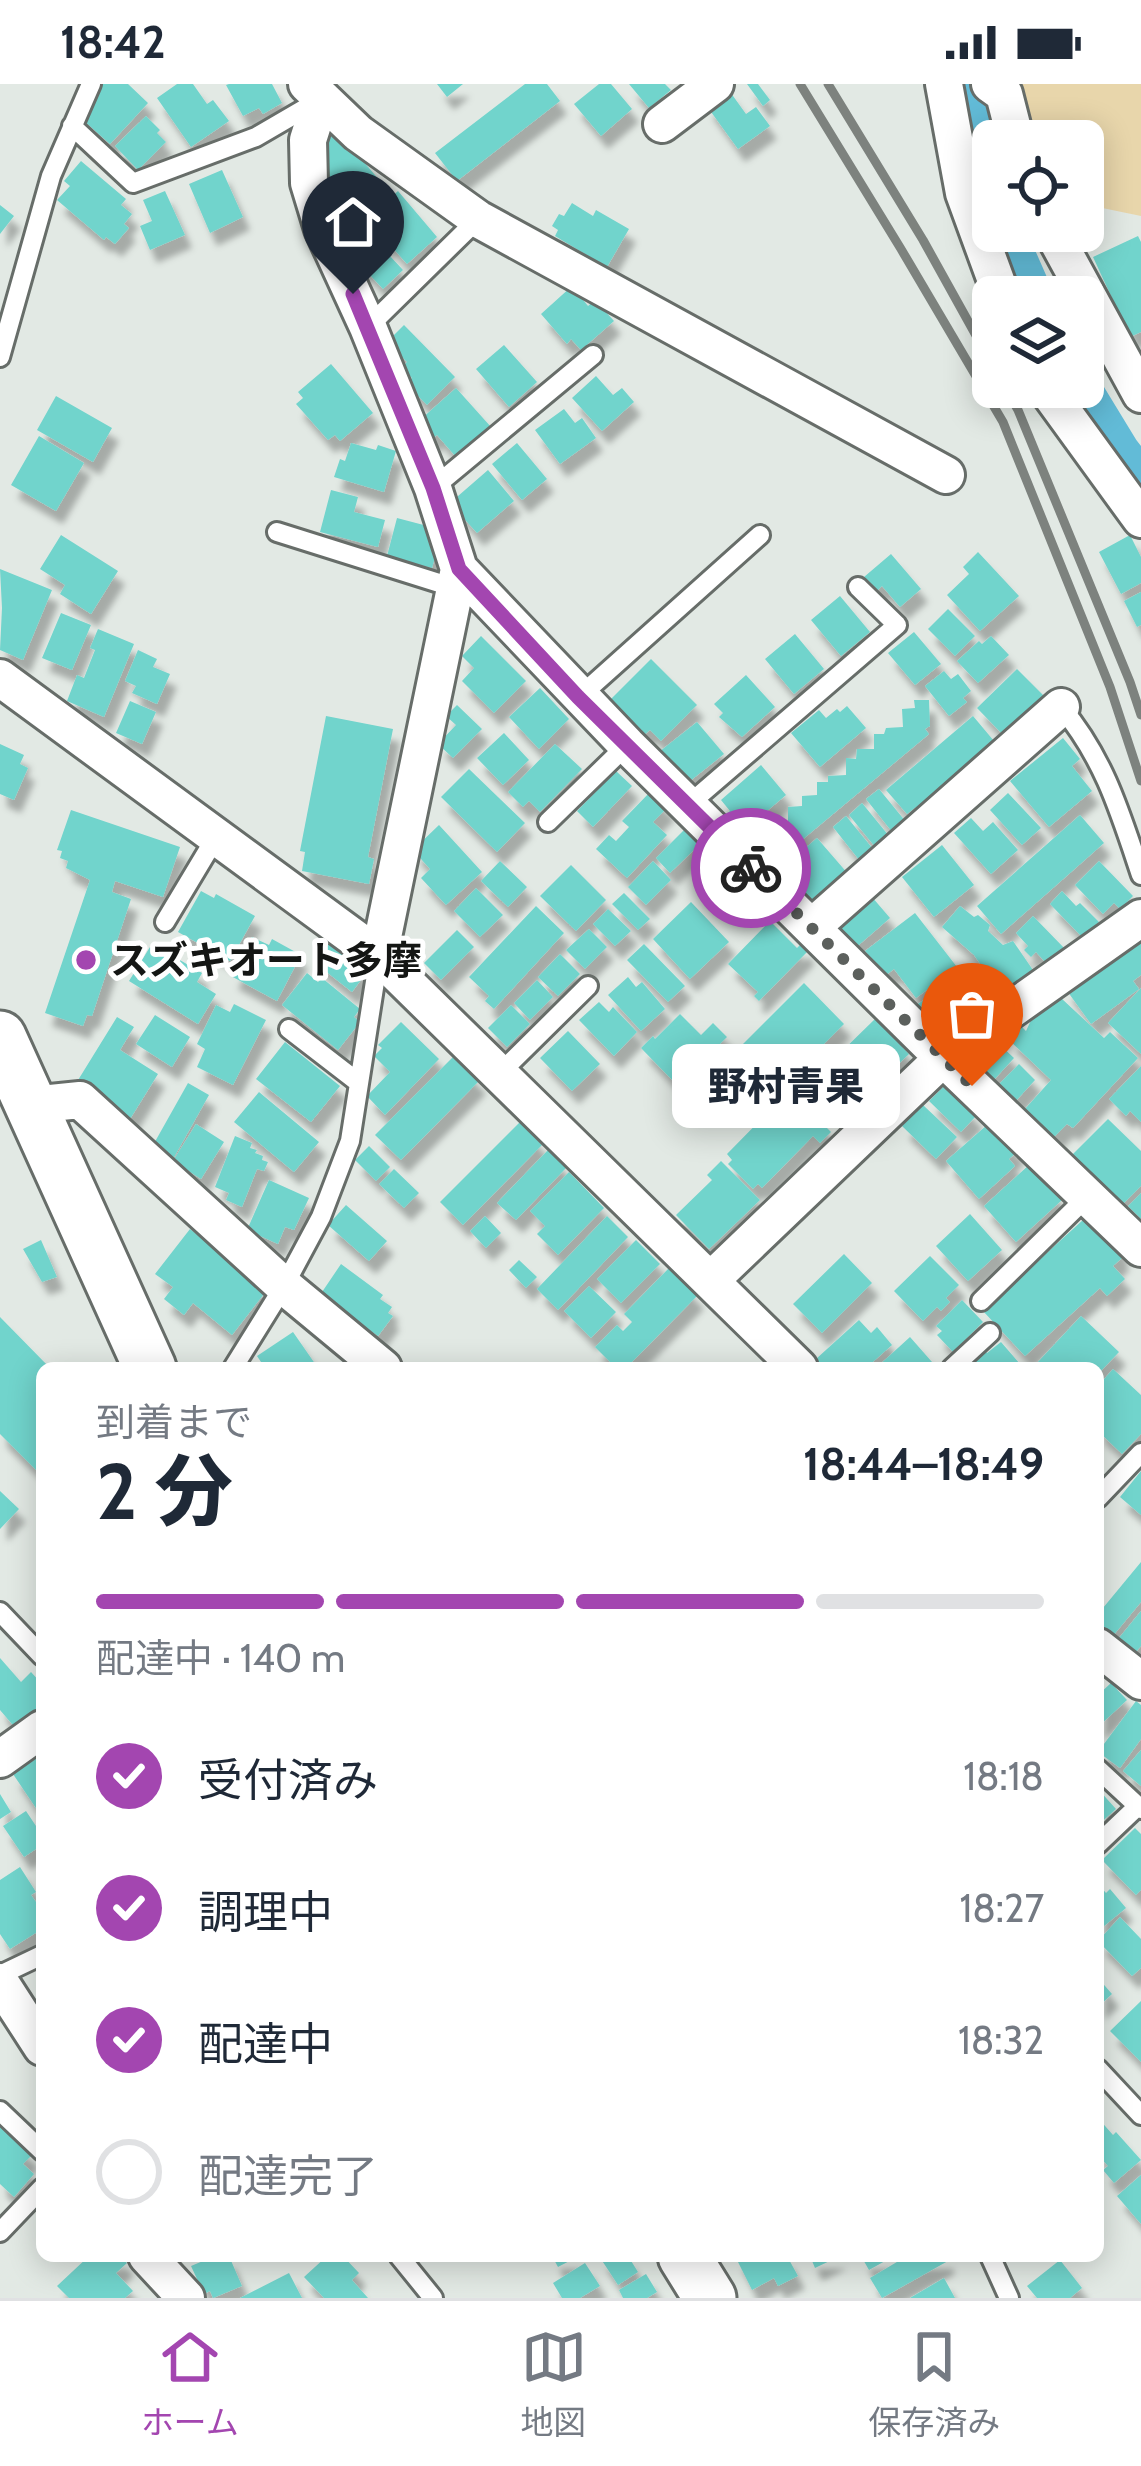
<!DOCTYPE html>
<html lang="ja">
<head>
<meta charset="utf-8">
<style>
	:root { --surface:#fff; --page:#f2f2f3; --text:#1f2937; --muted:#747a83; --line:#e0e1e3; --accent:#a346b0 }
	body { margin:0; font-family:Cabin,"Noto Sans JP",sans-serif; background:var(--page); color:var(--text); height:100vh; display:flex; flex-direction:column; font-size:45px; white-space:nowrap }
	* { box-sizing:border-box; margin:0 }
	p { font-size:39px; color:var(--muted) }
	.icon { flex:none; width:66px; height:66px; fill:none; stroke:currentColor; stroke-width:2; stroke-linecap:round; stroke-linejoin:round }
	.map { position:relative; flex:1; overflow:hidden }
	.panel { position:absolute; left:36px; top:1278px; width:1068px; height:900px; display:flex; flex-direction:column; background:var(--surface); border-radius:18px; box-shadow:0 6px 30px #0003 }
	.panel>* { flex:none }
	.controls { position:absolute; left:972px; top:36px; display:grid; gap:24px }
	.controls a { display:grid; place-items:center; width:132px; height:132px; border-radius:18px; background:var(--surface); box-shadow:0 6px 30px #0003; font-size:60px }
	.pin { position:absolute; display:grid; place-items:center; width:102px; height:102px; color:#fff; margin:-123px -51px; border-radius:50% 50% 50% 0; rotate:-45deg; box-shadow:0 0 12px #0007 }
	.pin .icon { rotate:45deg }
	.courier { position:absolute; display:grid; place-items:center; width:120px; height:120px; margin:-60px; border:9px solid #a346b0; border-radius:50%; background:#fff; color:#222; box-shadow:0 3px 15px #0007 }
	.bubble { position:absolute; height:84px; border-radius:18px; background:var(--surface); box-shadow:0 6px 30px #0003; font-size:39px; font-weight:800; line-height:84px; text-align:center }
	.summary em { font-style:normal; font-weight:800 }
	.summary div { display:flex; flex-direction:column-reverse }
	.summary { display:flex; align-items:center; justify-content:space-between; height:204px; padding:0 60px }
	h1 { font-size:78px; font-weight:800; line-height:90px }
	.bar { display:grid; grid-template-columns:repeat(4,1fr); gap:18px 12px; align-content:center; height:144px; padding:0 60px }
	.bar i { height:15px; border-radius:9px; background:var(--line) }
	.bar .selected { background:var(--accent) }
	.bar p { grid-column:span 4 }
	ol { padding:0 60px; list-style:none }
	li { display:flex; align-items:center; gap:36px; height:132px }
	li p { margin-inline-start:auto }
	li .icon { padding:12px; border-radius:50%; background:var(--accent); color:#fff; stroke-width:4 }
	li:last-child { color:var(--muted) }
	li i { width:66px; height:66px; border:6px solid var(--line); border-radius:50% }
	.status { display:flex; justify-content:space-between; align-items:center; height:84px; padding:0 60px; background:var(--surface); direction:ltr }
	.status svg { height:33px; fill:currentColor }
	.dock { display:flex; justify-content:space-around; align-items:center; height:168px; border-top:3px solid var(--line); background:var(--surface); font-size:33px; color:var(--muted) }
	.dock a { display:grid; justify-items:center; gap:6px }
	.dock .selected { color:var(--accent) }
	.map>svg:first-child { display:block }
	.green { fill:#e8d6ab }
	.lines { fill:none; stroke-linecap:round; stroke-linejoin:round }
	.canal { stroke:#62bbd7; stroke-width:36 }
	.building { fill:#71d4cc; filter:url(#shadow) }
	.lane-casing { stroke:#676d69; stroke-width:24 }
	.street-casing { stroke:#676d69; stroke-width:42 }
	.secondary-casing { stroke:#676d69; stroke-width:57 }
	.lane { stroke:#fff; stroke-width:18 }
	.street { stroke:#fff; stroke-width:36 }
	.secondary { stroke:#fff; stroke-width:51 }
	.rail { stroke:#7d827e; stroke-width:9 }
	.done { stroke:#5c605d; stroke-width:12; stroke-dasharray:0 21.6 }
	.route { stroke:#a346b0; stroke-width:15 }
	.poi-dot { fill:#a346b0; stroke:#fff; stroke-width:4.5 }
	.labels { text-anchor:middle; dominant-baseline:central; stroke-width:10; stroke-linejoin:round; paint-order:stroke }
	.poi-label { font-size:39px; font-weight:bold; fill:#141614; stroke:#fff; text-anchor:start }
</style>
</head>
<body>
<div class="status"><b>18:42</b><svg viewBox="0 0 49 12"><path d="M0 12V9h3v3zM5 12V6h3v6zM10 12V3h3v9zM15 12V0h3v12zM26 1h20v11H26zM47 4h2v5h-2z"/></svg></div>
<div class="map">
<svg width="1141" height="2214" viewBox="0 0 1141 2214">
	<defs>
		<filter id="shadow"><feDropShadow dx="7" dy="13" stdDeviation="3" flood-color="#0004"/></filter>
	</defs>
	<rect width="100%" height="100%" fill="#e2e9e4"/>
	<path class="green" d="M1016 0H1141V132L1083 120V57H1036L1020 20Z"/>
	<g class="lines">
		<path class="canal" d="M968 0 978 60 993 105
			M1007 147 1036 213
			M1083 303 1122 367 1141 391"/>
	</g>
	<path class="building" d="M102 0H128L148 19 110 60 84 37Z
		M177 0H193L207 20 213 16 229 37 191 63 157 14Z
		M229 0H272L282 19 263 30 259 24 243 32 226 1Z
		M437 0H463L447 13Z
		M525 0H547L560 17 457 97 435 69Z
		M599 0H611L632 25 601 52 574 20Z
		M629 0H665L671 6 649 24Z
		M747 0H758L770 16 763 22Z
		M728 5 746 30 756 23 770 42 738 65 706 21Z
		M146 32 160 46 157 49 166 58 138 86 115 62Z
		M334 50 350 67 352 64 386 104 355 130 350 123 346 126 320 94 322 75 328 71 321 61Z
		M81 77 126 115 121 121 132 130 124 140 129 144 115 160 106 153 104 156 57 116 70 102 64 97Z
		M222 86 243 133 210 149 189 100Z
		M165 107 185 151 150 166 140 142 152 137 143 116Z
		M398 107 437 153 407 180 367 135Z
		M572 119 593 132 596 126 629 145 607 183 555 152 558 146 552 142 559 130 564 132Z
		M0 121 14 132 0 150Z
		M1138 152 1141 158V248L1130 253 1093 173Z
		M376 157 403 186 383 205 355 175Z
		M572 202 588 222 595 216 614 237 581 266 571 255 567 260 541 230Z
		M404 241 455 293 427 321 406 300 412 294 401 284 407 278 387 258Z
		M504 261 537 298 509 323 476 285Z
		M331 280 373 329 340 357 335 351 328 356 296 320 303 314 298 308Z
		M596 292 613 311 622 304 634 318 602 347 572 314Z
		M456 304 491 343 456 373 437 351 431 356 420 336Z
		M56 312 112 344 93 378 37 346Z
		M564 325 575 339 582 334 596 354 560 380 535 346Z
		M39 352 84 379 56 427 11 401Z
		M351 359 376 366 378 361 396 367 384 408 334 393 340 375 345 377Z
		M517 359 547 395 522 416 492 380Z
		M488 386 514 417 477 449 450 419Z
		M331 406 358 413 354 428 385 436 378 463 320 448Z
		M397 434 435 444 431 460 438 462 432 484 387 472Z
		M61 451 118 487 91 530 60 510 65 501 40 485Z
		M1130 451 1141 473V499L1121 510 1099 468Z
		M978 468 1019 512 980 547 947 511 969 490 963 483Z
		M891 470 921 505 900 523 882 502 877 507 864 493Z
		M0 485 52 506 23 576 0 566 2 524Z
		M1141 508V541L1137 543 1124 517Z
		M840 512 870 548 841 572 811 536Z
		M948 525 975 552 955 572 928 545Z
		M61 529 91 541 72 586 42 574Z
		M98 545 134 560 104 633 67 617 77 591 84 594 95 566 90 564Z
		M914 548 941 580 915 601 888 569Z
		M795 550 824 585 794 610 765 575Z
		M481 552 526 597 494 629 462 597 474 584 462 572Z
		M991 552 1009 571 978 599 957 577 979 557 982 560Z
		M138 566 157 575 153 583 170 590 157 620 132 609 136 602 125 597Z
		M651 575 697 621 661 657 650 646 644 651 623 631 619 635 605 621Z
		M1017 585 1049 617 1008 656 977 624Z
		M944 587 951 595 958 590 971 607 963 614 967 618 949 632 925 602Z
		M746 591 775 623 742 653 719 633 723 629 714 620Z
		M540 604 569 635 539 665 509 633Z
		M914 616H929L930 642 925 645 929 650 778 776 769 767 779 757H776L775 744 788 743V723L802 722V712L817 711V698H828V692L846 691V674L856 675 857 665H874V650H884L886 644 903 643 902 625 915 624Z
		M130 617 156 628 142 660 116 649Z
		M457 621 482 645 453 674 438 660 456 641 446 632Z
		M847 622 866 644 820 683 791 649 819 626 826 634 837 625 840 628Z
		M326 632 393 645 368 773 374 775 369 800 302 787 305 768 300 767Z
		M973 632 994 657 986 664 990 668 920 727 916 723 907 730 886 706Z
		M697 638 724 670 690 697 682 687 677 691 659 668Z
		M504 649 529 676 503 701 477 674Z
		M1063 654 1080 675 1072 682 1092 707 1049 743 1010 697Z
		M0 660 24 671 20 680 28 684 14 716 0 710Z
		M555 660 582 685 540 728 529 717 523 723 508 708Z
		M761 681 786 711 742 748 726 730 730 727 721 716Z
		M469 685 525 739 497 768 441 713Z
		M616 687 632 702 593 743 577 727Z
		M879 705 906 738 893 749 866 715Z
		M651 707 668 723 653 738 667 751 627 794 596 765 609 751 616 757 629 743 622 737Z
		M1008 709 1041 744 1022 761 990 726Z
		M862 719 889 752 876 764 849 731Z
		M71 726 180 763 163 813 115 797 112 808 131 815 92 932 87 931 83 942 45 929 90 796 66 784 68 777 60 774 62 767 57 766Z
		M1080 731 1104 759 1001 850 977 822Z
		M846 732 873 765 860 777 833 743Z
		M971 734 983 747 993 738 1018 766 991 790 954 749Z
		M439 741 482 788 446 821 421 794 430 785 413 766Z
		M687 743 702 758 670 789 656 774Z
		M817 754 849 791 813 823 780 786Z
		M942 761 974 801 934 833 902 793Z
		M500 777 527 803 508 823 481 797Z
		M653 777 671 796 646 821 628 803Z
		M1099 777 1133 812 1120 825 1114 819 1103 830 1075 801Z
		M571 781 606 816 576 847 540 812Z
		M476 804 503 831 480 853 454 827Z
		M201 807 214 814 216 810 255 832 230 877 178 848Z
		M1062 807 1076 822 1080 819 1099 838 1083 854 1050 820Z
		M624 809 650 835 638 846 612 820Z
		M872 813 890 834 853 866 835 844Z
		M691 818 729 858 690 895 653 855Z
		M536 822 564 849 494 925 485 917 489 912 469 893Z
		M960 822 974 833 978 831 990 841 988 847 1003 861 1013 857 1035 889 1002 911 974 871 942 843Z
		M608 825 631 847 615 862 593 840Z
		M915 829 957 883 916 914 894 885 885 892 865 867Z
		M1033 832 1067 867 1057 877 1053 873 1047 880 1036 868 1031 873 1024 866 1028 862 1016 849Z
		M770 837 797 864 801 860 808 867 759 917 754 912 758 908 728 880Z
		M589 845 607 863 585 885 566 866Z
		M457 846 474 863 441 896 424 879Z
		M1141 848V891L1133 897 1139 905 1091 940 1065 904Z
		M252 853 269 861 272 855 301 871 277 917 231 892Z
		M329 859 366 889 352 908 314 878Z
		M644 860 685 902 668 918 627 876Z
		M150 863 170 876 173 872 202 889 197 898 216 910 198 940 129 897Z
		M560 870 580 890 558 912 538 893Z
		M307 889 318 898 322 894 360 925 354 933 360 938 338 966 282 921Z
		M628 893 636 903 642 898 665 925 641 947 608 911Z
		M537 896 553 913 530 936 514 919Z
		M804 899 844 940 754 1030 713 990Z
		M945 901 957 920 963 915 978 936 951 955 928 940 915 922Z
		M1141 904V970L1108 939Z
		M1061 914 1104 954 1110 948 1138 974 1073 1044 1067 1040 1054 1053 1025 1025 1051 996 1008 955 1021 942 1026 947 1033 932Z
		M599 918 609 928 613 923 637 948 614 972 579 936Z
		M234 920 266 936 233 1001 197 983 205 965 197 960 216 921 230 928Z
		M511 921 530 940 507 963 488 944Z
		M680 930 701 951 713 939 727 953 678 1002 641 964 653 952 655 955Z
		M155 931 190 953 172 983 136 960Z
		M117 933 134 943 120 966 158 990 130 1035 75 1001Z
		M876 934 909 970 843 1033 808 995 833 971 835 974Z
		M401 938 439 975 385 1031 367 1012 390 988 374 972 382 964 378 961Z
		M568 947 600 980 572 1007 540 974Z
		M285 958 340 1002 311 1038 256 995Z
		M998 959 1014 974 991 999 975 984Z
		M454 972 479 997 401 1076 375 1051Z
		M1019 980 1035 996 1013 1020 995 1004Z
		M1141 982V1038L1130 1027 1126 1032 1109 1015Z
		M188 999 209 1011 173 1075 152 1063Z
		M945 1001 976 1032 961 1048 929 1017Z
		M259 1008 319 1058 294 1088 234 1038Z
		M787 1009 795 1017 797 1014 831 1048 820 1059 813 1052 762 1104 758 1100 753 1105 728 1080 732 1076 727 1070Z
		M923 1021 957 1053 936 1075 902 1042Z
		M1108 1035 1141 1067V1102L1122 1121 1071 1072Z
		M520 1038 542 1061 463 1141 440 1118Z
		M196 1040 224 1058 201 1095 173 1077Z
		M987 1041 999 1053 1002 1050 1018 1067 1009 1075 1015 1082 979 1115 946 1077Z
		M235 1052 252 1059 250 1064 257 1066 255 1069 263 1072 262 1076 268 1078 264 1087 257 1085 242 1123 226 1116 229 1109 215 1103Z
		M369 1062 390 1083 376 1097 355 1076Z
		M548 1066 566 1084 516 1136 497 1119Z
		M721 1077 760 1116 709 1165 676 1131 712 1096 707 1091Z
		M1030 1080 1062 1116 1016 1158 984 1122Z
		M394 1085 419 1109 404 1124 379 1100Z
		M569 1088 604 1124 558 1171 537 1150 545 1142 530 1127Z
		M269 1096 309 1114 294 1146 285 1143 278 1160 247 1146Z
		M1141 1109V1135L1128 1122Z
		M346 1121 387 1157 369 1177 328 1141Z
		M970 1130 1002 1166 968 1197 936 1162Z
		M485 1132 501 1149 486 1164 470 1147Z
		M607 1132 628 1153 558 1226 537 1205Z
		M1093 1133 1122 1165 1119 1169 1123 1173 1113 1182 1125 1195 1107 1212 1100 1204 1025 1272 983 1227 1084 1135 1087 1138Z
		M190 1145 267 1206 232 1251 193 1219 184 1231 164 1215 173 1203 155 1190Z
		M41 1156 57 1193 42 1198 23 1165Z
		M636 1156 660 1180 621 1219 597 1195Z
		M844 1170 872 1199 822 1249 793 1220Z
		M930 1172 959 1201 946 1214 950 1218 941 1227 937 1223 923 1237 894 1207Z
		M519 1176 537 1193 526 1204 509 1186Z
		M341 1180 383 1211 380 1215 392 1223 388 1229 393 1232 378 1252 320 1211Z
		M669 1184 697 1212 626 1284H616L595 1263 617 1241 623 1247 632 1238 624 1230Z
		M589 1202 616 1228 591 1254 564 1227Z
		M962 1216 983 1238 953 1268 937 1251 942 1247 936 1242Z
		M1081 1232 1119 1268 1098 1290V1284H1043L1037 1279Z
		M0 1233 50 1284H42V1392L0 1350Z
		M859 1236 871 1249 877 1243 892 1261 866 1284H824L816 1275Z
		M293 1248 318 1284H265L257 1272Z
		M910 1253 932 1278 926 1284H876Z
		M1001 1258 1020 1280 1015 1284H972L968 1280 985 1266 987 1269Z
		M1113 1285 1141 1311V1350L1122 1370 1098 1347V1302Z
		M1141 1387V1431L1120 1413Z
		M0 1407 19 1425 0 1445Z
		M1141 1478V1518L1112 1553 1098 1542V1530Z
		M1141 1527V1562L1135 1569 1119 1554Z
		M0 1574 21 1598 31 1588 42 1600V1626L18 1647 0 1626Z
		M1111 1599 1127 1616 1098 1643V1611Z
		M1136 1617 1141 1621V1655L1120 1684 1098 1668Z
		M1141 1666V1702L1123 1687Z
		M37 1674 42 1680V1733L13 1690Z
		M1098 1705 1116 1725 1098 1741Z
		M0 1710 11 1728 0 1735Z
		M26 1727 42 1751V1761L24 1773 3 1742Z
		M1135 1744 1141 1750V1806L1136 1811 1102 1776Z
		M20 1783 36 1808 31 1811 41 1825 36 1828 42 1838V1845L10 1865 0 1850V1796Z
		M1098 1800 1106 1809 1110 1805 1126 1824 1098 1847Z
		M1120 1833 1141 1855V1884L1132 1892 1098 1857Z
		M1098 1894 1112 1910 1098 1923Z
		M1141 1917V1978L1110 1947Z
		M1098 2034 1113 2051 1116 2048 1141 2076 1114 2099 1103 2086 1108 2082 1098 2071Z
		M0 2042 32 2071 23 2080 34 2090 14 2113 0 2100Z
		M1141 2091V2140L1117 2112Z
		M89 2172H120L127 2179 116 2189 133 2207 125 2214H69L57 2202Z
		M215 2172H229L242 2202 213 2214 210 2207 204 2210 191 2182Z
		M327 2172H343L359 2189 352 2196 368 2214H324L304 2193Z
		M552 2172H579L558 2183Z
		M599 2172H628L638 2188 618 2201Z
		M735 2172H787L798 2192 778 2202 774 2194 752 2206Z
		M810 2172H840L815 2184Z
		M861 2172H894L869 2186Z
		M907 2172H946L948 2177 882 2214 870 2194Z
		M1060 2176 1082 2204 1070 2214H1037L1027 2202Z
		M585 2179 600 2202 580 2214H562L553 2199Z
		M289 2189 302 2214H240Z
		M646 2190 657 2208 647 2214H623L619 2206Z
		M944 2194 955 2214H910Z"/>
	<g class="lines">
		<defs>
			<path id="lane" d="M72 42 133 99 256 53 316 18
				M368 243 478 135
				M0 273 51 92 91 0
				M433 404 593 271
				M277 448 455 504
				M579 613 760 451
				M1061 623C1104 674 1120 728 1141 791
				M688 721 897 541 858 503
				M548 738 627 661
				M165 838 216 753
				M289 945 359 999
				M499 990 588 902
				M981 1217 1088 1112
				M233 1284 284 1202 321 1133 350 1057 379 872
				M952 1284 990 1249
				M1098 1414 1141 1369
				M0 1528 42 1572
				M1098 1685 1141 1725
				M1098 1760 1138 1722
				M0 1891 42 1871
				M1098 1985 1141 2031
				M0 2027 42 2067
				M0 2148 42 2104
				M399 2172 433 2214
				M990 2172 1009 2214"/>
			<path id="street" d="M307 0 358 49 478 135 946 391
				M944 0 964 109 1002 213
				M990 0 1004 10 1016 57
				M321 15 308 56 309 99 323 145 368 243 433 404 459 485 627 661 943 974 1141 1164
				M662 40 715 0
				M1052 147 1141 310
				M1045 303 1141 435
				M0 594 379 872 799 1284
				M812 843 1061 623
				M379 872 459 485
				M31 1021 80 1016 284 1202 383 1284
				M711 1196 943 974 1141 834
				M1098 1563 1141 1597
				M0 1675 42 1645
				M0 1898 42 1963
				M147 2172 186 2214"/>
			<path id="secondary" d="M0 953 150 1284
				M684 2172 710 2214"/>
		</defs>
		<use href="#lane" class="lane-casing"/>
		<use href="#street" class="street-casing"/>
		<use href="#secondary" class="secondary-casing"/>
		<use href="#lane" class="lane"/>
		<use href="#street" class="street"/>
		<use href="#secondary" class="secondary"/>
		<path class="rail" d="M800 0 901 165 1003 338 1110 603 1141 697
			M828 0 923 156 993 282
			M1005 303 1018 326 1130 598 1141 631"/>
	</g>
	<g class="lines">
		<path class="done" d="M751 784 972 1002"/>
		<path class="route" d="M353 210 433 404 459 485 578 613 751 784"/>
	</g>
	<circle class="poi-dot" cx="86" cy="876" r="12"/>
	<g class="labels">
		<g class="poi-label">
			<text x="110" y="876">スズキオート多摩</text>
		</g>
	</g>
</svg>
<div class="controls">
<a><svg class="icon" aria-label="locate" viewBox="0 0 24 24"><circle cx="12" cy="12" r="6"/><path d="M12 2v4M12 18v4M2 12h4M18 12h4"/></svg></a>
<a><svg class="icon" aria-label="layers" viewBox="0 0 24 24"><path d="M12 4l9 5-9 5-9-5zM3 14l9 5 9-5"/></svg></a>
</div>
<div class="pin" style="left:972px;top:1002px;background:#ea580c"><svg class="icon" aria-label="bag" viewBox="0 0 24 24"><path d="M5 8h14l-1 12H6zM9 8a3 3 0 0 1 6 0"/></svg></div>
<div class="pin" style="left:353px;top:210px;background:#1f2937"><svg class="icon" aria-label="home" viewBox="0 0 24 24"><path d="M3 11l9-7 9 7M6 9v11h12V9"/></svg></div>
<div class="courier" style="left:751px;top:784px"><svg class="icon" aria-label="bike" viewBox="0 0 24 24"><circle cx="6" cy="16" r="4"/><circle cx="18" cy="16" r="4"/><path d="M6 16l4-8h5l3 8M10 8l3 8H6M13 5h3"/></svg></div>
<div class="bubble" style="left:672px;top:960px;width:228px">野村青果</div>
<section class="panel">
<div class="summary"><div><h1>2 分</h1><p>到着まで</p></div><em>18:44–18:49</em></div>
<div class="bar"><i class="selected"></i><i class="selected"></i><i class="selected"></i><i></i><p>配達中 · 140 m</p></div>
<ol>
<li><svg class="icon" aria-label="check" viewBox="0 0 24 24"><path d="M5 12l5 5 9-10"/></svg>受付済み<p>18:18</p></li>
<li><svg class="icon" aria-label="check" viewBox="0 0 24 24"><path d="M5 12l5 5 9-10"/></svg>調理中<p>18:27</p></li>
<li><svg class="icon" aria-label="check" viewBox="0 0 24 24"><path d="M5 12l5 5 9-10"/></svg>配達中<p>18:32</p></li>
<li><i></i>配達完了</li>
</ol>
</section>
</div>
<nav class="dock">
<a class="selected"><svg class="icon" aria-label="home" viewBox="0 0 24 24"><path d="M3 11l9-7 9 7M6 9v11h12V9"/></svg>ホーム</a>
<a><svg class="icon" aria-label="map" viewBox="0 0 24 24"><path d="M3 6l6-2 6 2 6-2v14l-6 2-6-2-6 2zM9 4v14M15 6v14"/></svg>地図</a>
<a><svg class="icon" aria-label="saved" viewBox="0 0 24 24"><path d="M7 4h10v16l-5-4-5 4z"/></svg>保存済み</a>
</nav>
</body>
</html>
